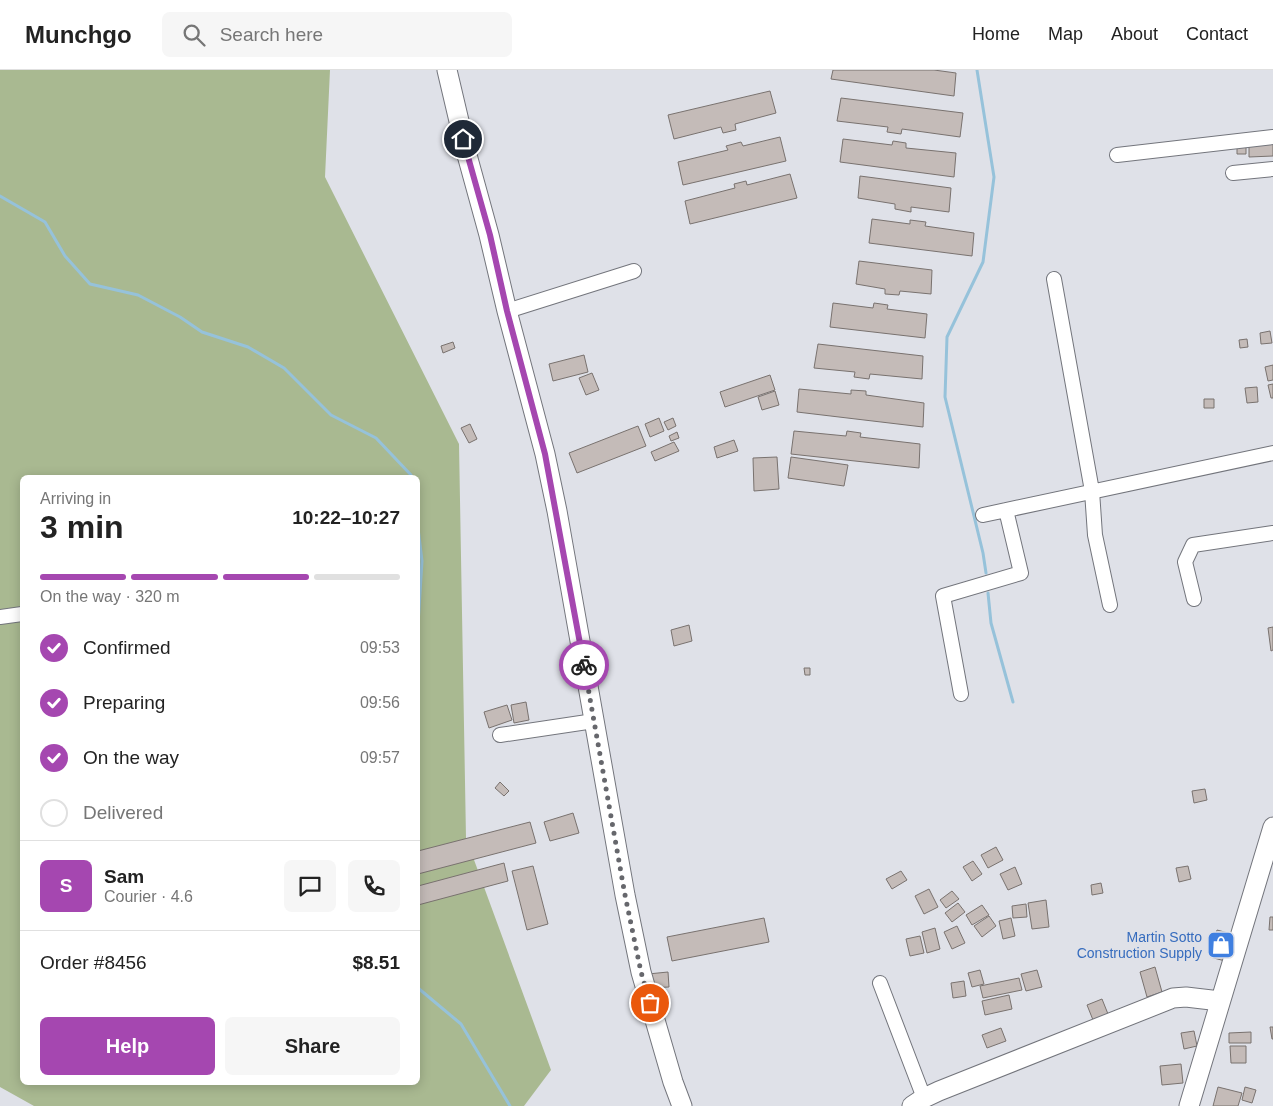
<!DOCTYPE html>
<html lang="en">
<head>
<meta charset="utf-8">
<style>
	:root { --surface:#fff; --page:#f6f6f6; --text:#222; --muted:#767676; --line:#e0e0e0; --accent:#a547b0 }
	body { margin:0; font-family:Helvetica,sans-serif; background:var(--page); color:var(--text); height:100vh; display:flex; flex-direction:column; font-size:19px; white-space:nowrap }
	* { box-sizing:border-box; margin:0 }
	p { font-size:16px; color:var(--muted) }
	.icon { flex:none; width:28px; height:28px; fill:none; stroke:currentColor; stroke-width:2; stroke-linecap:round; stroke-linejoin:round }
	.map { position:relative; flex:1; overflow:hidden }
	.side { position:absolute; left:20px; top:405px; width:400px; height:610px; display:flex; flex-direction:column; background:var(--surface); border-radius:8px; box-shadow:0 2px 12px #0003 }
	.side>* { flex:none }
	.pin { position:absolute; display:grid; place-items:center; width:42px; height:42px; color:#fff; margin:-21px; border:2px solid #fff; border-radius:50%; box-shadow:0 1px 5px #0007 }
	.courier { position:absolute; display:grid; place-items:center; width:50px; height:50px; margin:-25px; border:4px solid #a547b0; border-radius:50%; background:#fff; color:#222; box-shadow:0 1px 6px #0007 }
	.headline em { font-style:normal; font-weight:800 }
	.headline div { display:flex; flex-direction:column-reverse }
	.headline { display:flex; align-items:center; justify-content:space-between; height:85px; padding:0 20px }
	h1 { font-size:32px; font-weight:800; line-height:38px }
	.bar { display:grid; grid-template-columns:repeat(4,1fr); gap:8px 5px; align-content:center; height:60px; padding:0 20px }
	.bar i { height:6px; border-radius:4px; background:var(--line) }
	.bar .active { background:var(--accent) }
	.bar p { grid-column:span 4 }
	.line { display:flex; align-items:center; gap:12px; padding:0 20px; border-top:1px solid var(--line) }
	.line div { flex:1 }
	.round { display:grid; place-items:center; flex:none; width:52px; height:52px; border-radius:8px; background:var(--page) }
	ol { padding:0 20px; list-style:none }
	li { display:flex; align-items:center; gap:15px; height:55px }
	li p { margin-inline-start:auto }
	li .icon { padding:5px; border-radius:50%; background:var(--accent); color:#fff; stroke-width:4 }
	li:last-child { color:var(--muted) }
	li i { width:28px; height:28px; border:2px solid var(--line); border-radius:50% }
	.primary-button { display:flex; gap:10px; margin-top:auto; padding:10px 20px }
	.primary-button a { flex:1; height:58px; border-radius:8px; background:var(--accent); color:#fff; font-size:20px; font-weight:800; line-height:58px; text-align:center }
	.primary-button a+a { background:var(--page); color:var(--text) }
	header { display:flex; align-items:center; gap:30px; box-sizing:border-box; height:70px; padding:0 25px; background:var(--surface); border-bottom:1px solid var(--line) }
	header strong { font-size:24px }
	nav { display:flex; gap:28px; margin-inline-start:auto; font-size:18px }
	.search { width:350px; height:45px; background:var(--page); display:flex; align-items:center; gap:12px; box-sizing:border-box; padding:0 18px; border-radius:8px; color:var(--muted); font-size:19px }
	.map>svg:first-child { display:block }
	.forest { fill:#a9b991; fill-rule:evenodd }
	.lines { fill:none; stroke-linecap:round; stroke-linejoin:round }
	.stream { stroke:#96c2da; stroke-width:3 }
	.building { fill:#c4bbb8; stroke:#79726f }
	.street-casing { stroke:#73757c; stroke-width:16 }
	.secondary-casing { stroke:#73757c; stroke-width:21 }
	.street { stroke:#fff; stroke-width:14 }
	.secondary { stroke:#fff; stroke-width:19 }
	.done { stroke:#66676c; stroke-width:5; stroke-dasharray:0 9 }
	.route { stroke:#a547b0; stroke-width:6 }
	.labels { text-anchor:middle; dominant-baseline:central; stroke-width:4; stroke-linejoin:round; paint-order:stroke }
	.shop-label { font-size:14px; fill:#366cbe; stroke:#dfe1e8; text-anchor:end }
</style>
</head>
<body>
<header>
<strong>Munchgo</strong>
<div class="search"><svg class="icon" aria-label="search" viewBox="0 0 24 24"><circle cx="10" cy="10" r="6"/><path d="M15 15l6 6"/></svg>Search here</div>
<nav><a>Home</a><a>Map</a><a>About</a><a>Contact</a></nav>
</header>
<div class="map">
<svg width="1273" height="1036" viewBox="0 0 1273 1036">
	<rect width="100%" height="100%" fill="#dfe1e8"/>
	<path class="forest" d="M0 0H330L325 107 459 374 466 768 551 1000 524 1036H34L0 1017ZM22 408H418V1012H22Z"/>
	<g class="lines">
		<path class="stream" d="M977 0 994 107 983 192 947 267 945 327 983 483 986 503
			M0 126 45 152 65 186 90 214 138 225 180 247 202 262 248 277 284 298 331 345 376 368 411 405V408
			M418 458 422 491 418 555
			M988 523 991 553 1013 632
			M418 918 461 954 510 1036"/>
	</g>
	<path class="building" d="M833 0H934L956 3 954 26 831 9Z
		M770 21 776 43 735 54 736 60 723 63 721 57 674 69 668 45Z
		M841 28 963 43 960 67 902 59 901 64 887 62 888 57 837 51Z
		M780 67 786 91 683 115 678 92 728 80 726 76 741 72 743 76Z
		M843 69 892 75 893 71 906 73V78L956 83 954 107 840 92Z
		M1273 70V86L1249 87V71Z
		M1246 74V84H1237V75Z
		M790 104 797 128 690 154 685 131 735 118 734 114 746 111 747 115Z
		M860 106 951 118 949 142 911 137V142L895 139V134L858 128Z
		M872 149 910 154V150L926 152 925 156 974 163 972 186 869 173Z
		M859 191 932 200 931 224 900 221 899 225 885 224V219L856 214Z
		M833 233 873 238 874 233 888 235 887 239 927 244 925 268 830 257Z
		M1270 261 1272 273 1261 274 1260 263Z
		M1247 269 1248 277 1240 278 1239 270Z
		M453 272 455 278 443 283 441 276Z
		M818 274 923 286 922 309 870 304 869 309 854 307 855 302 814 298Z
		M584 285 588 302 553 311 549 294Z
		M1273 295V310L1268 311 1265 297Z
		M592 303 599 320 586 325 579 308Z
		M770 305 775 320 725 337 720 322Z
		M1273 314V328H1271L1268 315Z
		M1257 317 1258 332 1247 333 1245 318Z
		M799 319 851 324V320L866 321V325L924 333 923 357 797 342Z
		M775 321 779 335 762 340 758 327Z
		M1204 329H1214V338H1204Z
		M659 348 664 361 650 367 645 354Z
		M673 348 676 356 668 360 664 352Z
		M470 354 477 369 469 373 461 358Z
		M638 356 646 376 577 403 569 383Z
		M794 361 846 366 847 361 861 363 860 367 920 374 919 398 791 384Z
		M677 362 679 368 671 371 669 366Z
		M734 370 738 381 717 388 714 377Z
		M674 372 679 381 655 391 651 382Z
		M777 387 779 419 754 421 753 388Z
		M791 387 848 395 844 416 788 408Z
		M689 555 692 571 674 576 671 560Z
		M1273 557V580L1271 581 1268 558Z
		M804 598H810V605H805Z
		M526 632 529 650 514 653 511 635Z
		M507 635 512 650 489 658 484 642Z
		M500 712 509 721 504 726 495 718Z
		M1205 719 1207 730 1194 733 1192 721Z
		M573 743 579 763 550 771 544 752Z
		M530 752 536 773 418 804V781Z
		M996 777 1003 790 988 798 981 785Z
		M973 791 982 804 972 811 963 797Z
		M504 793 508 811 418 835V816Z
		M533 796 548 854 527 860 512 801Z
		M1188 796 1191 809 1179 812 1176 798Z
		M1015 797 1022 814 1008 820 1000 804Z
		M901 801 907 810 892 819 886 809Z
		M1101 813 1103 823 1092 825 1091 815Z
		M929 819 938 837 924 844 915 826Z
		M952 821 959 829 946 838 940 830Z
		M1046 830 1049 857 1032 859 1028 833Z
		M958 833 965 842 952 852 945 843Z
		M1026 834 1027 847 1013 848 1012 836Z
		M982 835 989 845 972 855 966 845Z
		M989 846 996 856 982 867 974 856Z
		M1270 847H1273V860H1269Z
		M764 848 769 872 672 891 667 867Z
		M1011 848 1015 866 1003 869 999 851Z
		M957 856 965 873 952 879 944 862Z
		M935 858 940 879 927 883 922 862Z
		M1217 860 1232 864 1225 891 1210 887Z
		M920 866 924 883 910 886 906 869Z
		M1155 897 1162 922 1147 927 1140 902Z
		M980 900 984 914 972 917 968 903Z
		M1037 900 1042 917 1026 921 1021 904Z
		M668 902 669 917 650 918 648 904Z
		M1019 908 1022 920 983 928 980 916Z
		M964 911 966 926 953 928 951 913Z
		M1009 925 1012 939 985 945 982 931Z
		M1102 929 1108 944 1093 950 1087 935Z
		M1270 957H1273V969H1272Z
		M1001 958 1006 971 987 978 982 965Z
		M1194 961 1197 976 1184 979 1181 963Z
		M1251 962V973H1229V963Z
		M1230 976H1246V993H1231Z
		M1181 994 1183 1013 1162 1015 1160 996Z
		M1218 1017 1242 1023 1238 1036H1213Z
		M1245 1017 1256 1020 1252 1033 1242 1030Z"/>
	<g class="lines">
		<defs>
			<path id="street" d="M1117 85 1273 67
				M1233 103 1273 99
				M1054 209 1092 421 1095 465 1110 535
				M507 241 634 201
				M983 445 1273 383
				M1194 529 1185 492 1193 475 1273 463
				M0 547 22 544
				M961 624 943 526 1021 503 1006 440
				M500 665 594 651
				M880 913 924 1028"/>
			<path id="secondary" d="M447 0 467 85 489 165 507 241 545 384 557 441 625 825 641 902 673 1012 682 1036
				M912 1036 924 1028 939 1021 1173 928 1186 927 1220 931
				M1189 1036 1273 757"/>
		</defs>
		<use href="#street" class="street-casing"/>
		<use href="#secondary" class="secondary-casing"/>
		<use href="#street" class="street"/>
		<use href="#secondary" class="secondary"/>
	</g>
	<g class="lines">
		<path class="done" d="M584 595 625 825 641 902 650 933"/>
		<path class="route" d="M463 69 490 165 507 241 545 384 584 595"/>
	</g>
	<defs>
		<symbol id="shop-square" viewBox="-11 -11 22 22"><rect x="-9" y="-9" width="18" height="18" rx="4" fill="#3f7fe0" stroke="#dfe1e8"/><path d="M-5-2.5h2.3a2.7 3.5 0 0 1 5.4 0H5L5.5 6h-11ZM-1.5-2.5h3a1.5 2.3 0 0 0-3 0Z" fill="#fff"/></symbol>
	</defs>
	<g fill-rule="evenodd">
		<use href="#shop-square" x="1205" y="859" width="32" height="32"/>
	</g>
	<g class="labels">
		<g class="shop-label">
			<text x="1202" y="867">Martin Sotto<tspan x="1202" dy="16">Construction Supply</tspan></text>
		</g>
	</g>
</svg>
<div class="pin" style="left:650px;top:933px;background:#ea580c"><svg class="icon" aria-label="bag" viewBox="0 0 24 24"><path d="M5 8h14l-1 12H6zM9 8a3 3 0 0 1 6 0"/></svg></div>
<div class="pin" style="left:463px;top:69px;background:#1f2937"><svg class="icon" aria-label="home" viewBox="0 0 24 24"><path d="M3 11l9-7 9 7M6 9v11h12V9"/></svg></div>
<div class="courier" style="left:584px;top:595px"><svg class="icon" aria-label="bike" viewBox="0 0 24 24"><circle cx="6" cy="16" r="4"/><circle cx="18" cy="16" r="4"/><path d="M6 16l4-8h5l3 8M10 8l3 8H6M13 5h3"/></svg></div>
<section class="side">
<div class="headline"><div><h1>3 min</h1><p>Arriving in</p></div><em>10:22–10:27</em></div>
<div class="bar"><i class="active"></i><i class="active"></i><i class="active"></i><i></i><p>On the way · 320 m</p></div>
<ol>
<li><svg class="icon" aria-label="check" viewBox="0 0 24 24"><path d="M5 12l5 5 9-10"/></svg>Confirmed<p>09:53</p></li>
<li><svg class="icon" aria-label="check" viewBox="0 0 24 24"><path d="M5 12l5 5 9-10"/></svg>Preparing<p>09:56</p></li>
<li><svg class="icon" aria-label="check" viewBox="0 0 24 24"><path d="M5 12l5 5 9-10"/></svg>On the way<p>09:57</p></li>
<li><i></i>Delivered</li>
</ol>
<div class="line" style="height:90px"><b class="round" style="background:var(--accent);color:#fff">S</b><div><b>Sam</b><p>Courier · 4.6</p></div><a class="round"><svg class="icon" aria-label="chat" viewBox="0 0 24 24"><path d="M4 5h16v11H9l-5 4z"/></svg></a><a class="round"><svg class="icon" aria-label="phone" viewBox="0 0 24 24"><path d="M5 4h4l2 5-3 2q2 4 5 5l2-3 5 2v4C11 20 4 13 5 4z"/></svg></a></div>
<div class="line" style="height:65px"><div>Order #8456</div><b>$8.51</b></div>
<div class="primary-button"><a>Help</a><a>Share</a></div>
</section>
</div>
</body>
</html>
